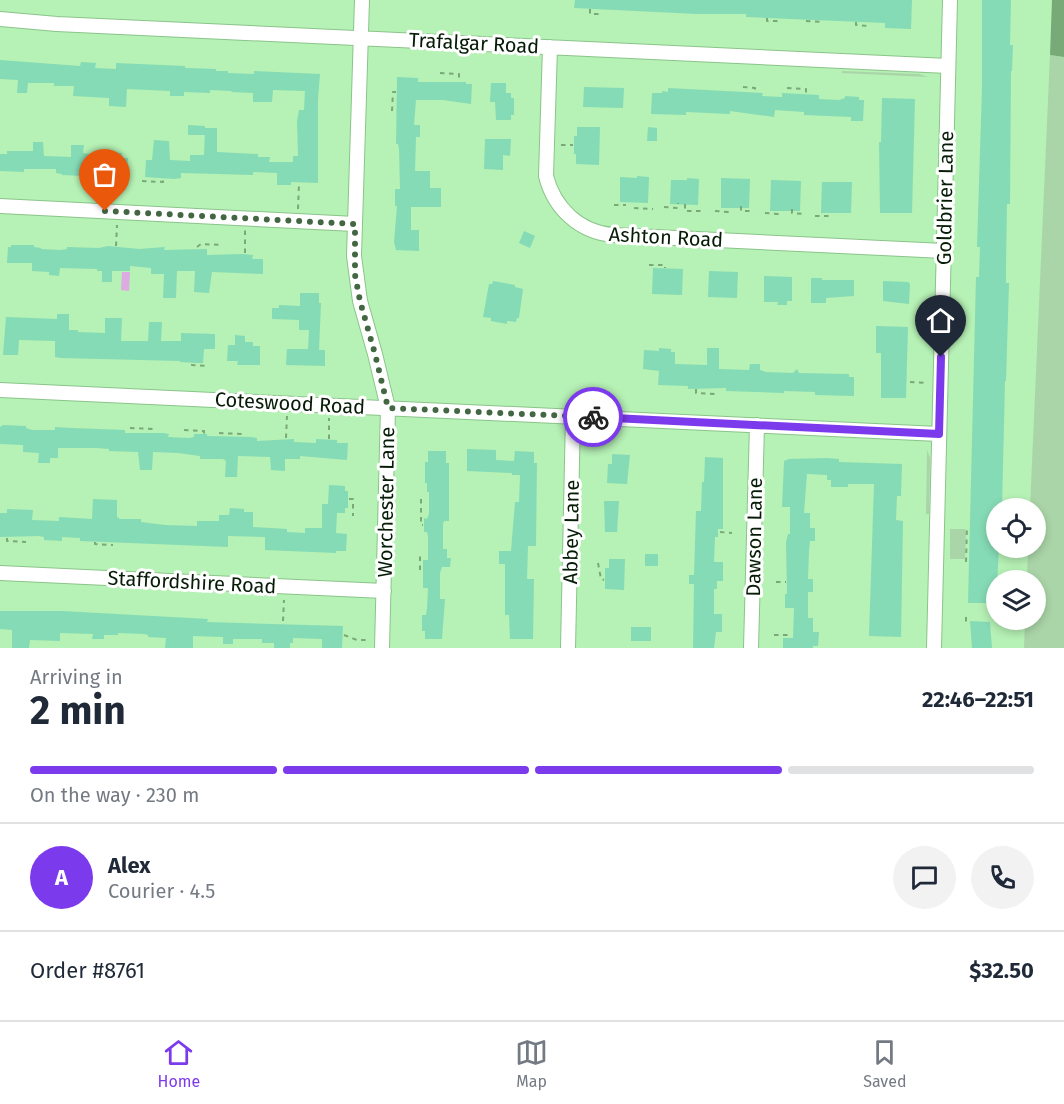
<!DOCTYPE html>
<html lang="en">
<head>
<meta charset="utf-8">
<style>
	:root { --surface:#fff; --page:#f2f2f3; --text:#1f2937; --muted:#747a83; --line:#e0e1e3; --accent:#7c3aed }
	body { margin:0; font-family:"Fira Sans",sans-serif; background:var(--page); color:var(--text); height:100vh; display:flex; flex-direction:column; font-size:22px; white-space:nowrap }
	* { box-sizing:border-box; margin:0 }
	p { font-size:20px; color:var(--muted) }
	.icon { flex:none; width:33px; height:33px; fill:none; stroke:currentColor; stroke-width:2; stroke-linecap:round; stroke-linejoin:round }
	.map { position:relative; height:648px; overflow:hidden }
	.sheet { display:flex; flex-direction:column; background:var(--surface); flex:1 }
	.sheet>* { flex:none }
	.buttons { position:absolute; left:986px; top:498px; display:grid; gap:12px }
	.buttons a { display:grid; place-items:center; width:60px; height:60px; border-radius:50%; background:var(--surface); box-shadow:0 3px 9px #0003; font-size:30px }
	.pin { position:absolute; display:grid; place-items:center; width:51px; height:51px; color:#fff; margin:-62px -26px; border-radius:50% 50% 50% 0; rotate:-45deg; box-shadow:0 0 6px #0007 }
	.pin .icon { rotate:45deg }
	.courier { position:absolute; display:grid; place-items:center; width:60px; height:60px; margin:-30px; border:4px solid #7c3aed; border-radius:50%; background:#fff; color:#222; box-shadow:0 2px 8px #0007 }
	.summary em { font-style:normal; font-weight:700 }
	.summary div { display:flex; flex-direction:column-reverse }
	.summary { display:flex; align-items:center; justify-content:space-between; height:102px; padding:0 30px }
	h1 { font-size:39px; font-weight:700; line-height:45px }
	.bar { display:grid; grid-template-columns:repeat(4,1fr); gap:9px 6px; align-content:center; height:72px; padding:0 30px }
	.bar i { height:8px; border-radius:4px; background:var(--line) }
	.bar .current { background:var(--accent) }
	.bar p { grid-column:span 4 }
	.line { display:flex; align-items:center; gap:15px; padding:0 30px; border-top:2px solid var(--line) }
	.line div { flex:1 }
	.round { display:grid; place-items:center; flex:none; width:63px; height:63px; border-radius:32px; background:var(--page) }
	.tabs { display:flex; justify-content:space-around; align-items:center; height:84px; border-top:2px solid var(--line); background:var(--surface); font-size:16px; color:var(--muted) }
	.tabs a { display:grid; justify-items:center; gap:3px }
	.tabs .current { color:var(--accent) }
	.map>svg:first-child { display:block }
	.green { fill:#aad5a8 }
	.forest { fill:#77aa76 }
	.water { fill:#ddabe1 }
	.building { fill:#85dbb5 }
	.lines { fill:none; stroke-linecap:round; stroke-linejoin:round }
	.minor-casing { stroke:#8bc48a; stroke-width:16 }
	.path { stroke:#7aa879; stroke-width:2; stroke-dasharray:4.5 4.5; stroke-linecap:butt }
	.minor { stroke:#fff; stroke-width:14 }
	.done { stroke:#446743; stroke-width:6; stroke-dasharray:0 10.8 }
	.route { stroke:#7c3aed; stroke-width:8 }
	.labels { text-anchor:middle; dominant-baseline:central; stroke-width:6; stroke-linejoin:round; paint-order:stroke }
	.street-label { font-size:20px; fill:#061c06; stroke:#fff }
</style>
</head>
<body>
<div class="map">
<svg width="1064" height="648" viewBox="0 0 1064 648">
	<rect width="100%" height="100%" fill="#b6f1b5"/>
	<path class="green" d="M1050 55 1064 57V648H1024L1025 620H1035V580H1027L1028 548H1035V508H1030Z
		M842 71 919 74 928 77 842 73Z
		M927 450 930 458 929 514H926Z
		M950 529H966L965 559H950Z"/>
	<path class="forest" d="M1052 0H1064V57L1050 55Z"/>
	<path class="water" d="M122 272H130L129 291 121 290Z"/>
	<path class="building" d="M575 0H912L911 29 885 28V23L746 17V14H697L574 8Z
		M982 0H1011L1010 45H1013L1012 71H1011L1010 204H1007L1006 265V283H1009L1006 381H1005L1002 508H996V548H999L996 603H968L976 277H979L980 247H977L982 88Z
		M0 60 80 66 81 62 96 63 95 68 116 69V63L185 66V68L216 69V71H228V73L254 74V71L320 74 318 99V183L291 182V185H277V173L253 172V175L181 173V178L174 179 145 177 146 160H152L154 140 169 141 170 160 190 161V155H204L205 128H217V152L258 154V157H270L269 162H293V156H298L297 121 299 110H304L305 91 273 90 272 102H253V93L231 92 232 91 210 90V93L184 92V96H170V91L127 89 126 107 109 106V98L73 96 74 86H54V83H28L27 93H17L18 80 0 79Z
		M397 77 418 78V82H466V84H472L471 104 443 100H416L414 125H420V137H416L415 171H430V188H441V207H411V230H419V251L396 250 394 242 397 206H395V189H400L399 149 398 144H396Z
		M491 83H506V93H511V98H514V115H511V120H496L495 102H490Z
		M584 87 624 88 623 108 583 107Z
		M668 88 763 93 762 96 782 97V93L819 95V99L839 100 845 98V96L859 97V100H864L863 121H851V117L804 115V112L775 110 774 117 730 111V114L686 112V115L651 114 652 93H662V91L668 92Z
		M882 98 915 99 912 213H880L879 142H881Z
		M188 125 205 126V135H188Z
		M577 127H600L599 165 576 164V154H574V136H577Z
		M648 127 657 128V141H647Z
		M485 139H511L510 156 503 155V170L484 169Z
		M33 142H43L44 156 71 157V145H84L83 153 90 154V155L108 156V152L122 153V158H128L127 172H121V175L109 172H89L88 175 83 176 62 175V174L56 173V169H24V172L0 171V154H7V151H33Z
		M637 176 649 177 648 203 620 202V177L637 178Z
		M687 178 699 179 698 205 670 204 671 180H687Z
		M721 178 750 179 749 208H721Z
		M771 180 801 181 800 211H770Z
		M822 182H852L851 213H821Z
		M524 231 535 236 530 248 519 243Z
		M11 245H34V247L41 248V249L60 250 67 249V247L99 248 108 246 139 249 165 247 164 250 207 249V255L242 254 253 255 252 259H263V274L212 272 209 293 194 292 195 271H177L176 298H163L164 274H151V268L130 266V271H112V282H102V271H97V269L60 268 59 276 49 275V272L32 271V263H7L8 247H11Z
		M653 268 683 269 682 295 652 294Z
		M709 271 738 272 737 298 708 297Z
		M764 276 792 277V301H787V305H777L778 302H764Z
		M811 278H822V280H854V296L826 298V303H811Z
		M493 281 515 285V287L523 289 519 318H517L516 322 507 321V324L491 321V318L483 317 489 284H492Z
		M883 281 908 282 910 284 909 304 883 301Z
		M300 293H319V303H321L319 350H325V366L286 365 287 349H308L309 330H299V320L272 319V308H279V305L300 306Z
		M57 314H69V330H78V332L105 333V318H122L121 341H148L149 322H162L161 341H181V333L215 334V349H204L203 363H197L180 362V361L61 358 55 357V341L19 340 18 355H3L6 317 57 319Z
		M876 326 908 327 906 398H881V353H876Z
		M235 335 245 336V342H253V346H260V365H237L238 361H227L228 345H235Z
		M659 348 671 349V352H675V364L707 365V348H719V369L749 370 750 364H760V370L766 372 793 373 797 369 799 373 849 374V377H854V396L815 395V392L784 391V393L726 391V388L688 389V386L658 385 659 371 643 369 644 350 659 351Z
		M3 425 26 426V428L32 430H55V427L72 428 125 430V433H163L169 434 168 437 189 438 194 437V434H207V436L251 437 257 438V441L294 439V442L316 443V439L337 440V443H348L347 460 300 456V459H285V471L271 470 270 457 238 456 237 477H225L226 461 223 459H200V456L178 453 153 452 152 470H140L138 452 109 451V449L96 448H58V458H50V463H38L39 453 23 452V445L0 444V427Z
		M467 449 496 450V460L514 461 515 451 534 452V463H537L536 546H528L527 579H534L533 639H510L509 615H505V564H499V551H511L515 502H519L520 475H512V473L467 471Z
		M428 451H446V463H449V521H444L443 524V549H447V558H451L450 567H442L440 573V599H445L442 639H425V631H422V615H426L427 609 428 588H423V560H428V536L427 532H424V518L427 519 429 514V492H427V483H425V462H428Z
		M612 454 630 455 627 484 607 483 608 464H612Z
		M705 457 723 458V529H718V537H715L714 562H723V581H717V589H714V614H722V632H716L714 648H693L694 584H689V575H694L696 511H701L702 482H704Z
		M827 458 839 459V462L902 464 901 496H897L896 520 903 521 901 637 869 636 874 484H848V487H831V480H827V475L807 474 804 513H810V528H815V541H810L809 551 808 579H813V592H808V618H813V632H819L818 646H813V648H783V638H793L794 608H785V594H787L786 542 788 534H790V507H782L784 461 789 459Z
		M329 485 345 486V491H348V508H345V513H337L336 533 347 534 346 551H336V553L265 550V537L228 536V547L80 541V538L62 537V541L44 540V537L39 536 0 537V513H7V509L33 510 32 520 59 521V517L92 519 93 499 117 500V517L120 519H141V522L165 525 197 526V521H219V515H229L230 508 244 509V512H253V527L287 529V532L305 533V528H322V504H328Z
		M604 501H619L617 532H605Z
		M645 554H658V566H645Z
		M609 559H625L624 590 605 589V568H609Z
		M0 611H62L208 619 207 622 343 626 342 648H322V639L293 638V643H290V648H274V643H262V639H233V644H223V637L193 636V648H165L166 638 148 637V635L144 634 118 633V635H104V639H92L93 634 60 633V641L30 640 29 648H12V630L0 629Z
		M970 621 990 622 992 648H972Z
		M631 627H651V641H631Z"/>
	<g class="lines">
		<defs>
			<path id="minor" d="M362 0 354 256 360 301 375 354 388 408 382 648
				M0 19 57 24 948 66
				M550 47 546 176C554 208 579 232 613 235L944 251
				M0 206 355 224
				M0 390 939 434
				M0 573 384 591
				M568 648 573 416
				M751 648 757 425
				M934 648 950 0"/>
		</defs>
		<use href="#minor" class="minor-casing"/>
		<path class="path" d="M590 9V14H602
			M767 18V21H779
			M806 21 824 22
			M856 22V25L868 26
			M440 73 459 74V80
			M743 87 755 88V92
			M787 88 806 89V93
			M392 111 393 92H396
			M561 145H573
			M111 174V178L125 179
			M142 181 163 182V180
			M685 204V211H704
			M614 205H626
			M741 206V211H754
			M664 207 678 208V203
			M634 208 653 209
			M298 209 299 184
			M792 209V213L805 214
			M715 211 728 212V208
			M765 213 778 214 779 210
			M815 216H829V212
			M116 246 117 225
			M197 247 201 244 222 245
			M245 253V230
			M649 265H665V268
			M192 364V365L208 366
			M910 382 927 383
			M696 389V393L715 394
			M130 428 154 429
			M184 430 204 431V434
			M219 433 241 434V436
			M286 438 287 416
			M329 439V418
			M349 499H353V516
			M421 499V525H423
			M720 532 732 533
			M7 538V541L26 542
			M95 542V544L113 545
			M966 562 967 526
			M598 563 601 579 604 580
			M420 570V553
			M776 582H786
			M966 617V623H968
			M283 621 284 600
			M344 635 357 640H370
			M774 635H792"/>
		<use href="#minor" class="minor"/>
	</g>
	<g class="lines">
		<path class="done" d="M105 211 355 224V275L360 301 375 354 388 408 593 417"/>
		<path class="route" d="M593 417 939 434 941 357"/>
	</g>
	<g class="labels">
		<g class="street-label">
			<text transform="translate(474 43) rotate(3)">Trafalgar Road</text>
			<text transform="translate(945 198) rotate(-89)">Goldbrier Lane</text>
			<text transform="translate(666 237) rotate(3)">Ashton Road</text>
			<text transform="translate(290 403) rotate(3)">Coteswood Road</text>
			<text transform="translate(386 502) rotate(-89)">Worchester Lane</text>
			<text transform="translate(571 532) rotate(-89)">Abbey Lane</text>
			<text transform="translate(754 537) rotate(-89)">Dawson Lane</text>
			<text transform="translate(192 582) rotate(3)">Staffordshire Road</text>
		</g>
	</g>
</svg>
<div class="buttons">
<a><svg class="icon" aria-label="locate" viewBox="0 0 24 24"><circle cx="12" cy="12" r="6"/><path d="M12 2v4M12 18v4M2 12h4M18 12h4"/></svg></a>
<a><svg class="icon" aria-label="layers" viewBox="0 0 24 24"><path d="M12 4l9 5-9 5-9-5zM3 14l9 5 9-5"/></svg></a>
</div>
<div class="pin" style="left:105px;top:211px;background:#ea580c"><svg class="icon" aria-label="bag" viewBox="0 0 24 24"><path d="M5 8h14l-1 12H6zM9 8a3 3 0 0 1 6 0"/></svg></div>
<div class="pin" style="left:941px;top:357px;background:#1f2937"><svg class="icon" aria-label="home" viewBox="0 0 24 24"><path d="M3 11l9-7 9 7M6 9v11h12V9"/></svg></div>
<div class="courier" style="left:593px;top:417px"><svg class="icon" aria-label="bike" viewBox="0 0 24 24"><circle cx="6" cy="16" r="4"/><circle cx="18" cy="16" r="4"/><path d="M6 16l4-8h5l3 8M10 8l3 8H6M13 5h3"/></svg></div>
</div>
<section class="sheet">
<div class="summary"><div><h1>2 min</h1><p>Arriving in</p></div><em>22:46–22:51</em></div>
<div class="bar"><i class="current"></i><i class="current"></i><i class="current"></i><i></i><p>On the way · 230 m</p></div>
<div class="line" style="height:108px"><b class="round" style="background:var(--accent);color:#fff">A</b><div><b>Alex</b><p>Courier · 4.5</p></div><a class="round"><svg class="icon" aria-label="chat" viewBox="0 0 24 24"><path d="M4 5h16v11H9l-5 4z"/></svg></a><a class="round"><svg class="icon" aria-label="phone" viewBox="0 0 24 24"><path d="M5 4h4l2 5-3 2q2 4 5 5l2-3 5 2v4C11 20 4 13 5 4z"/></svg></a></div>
<div class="line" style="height:78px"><div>Order #8761</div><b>$32.50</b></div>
</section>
<nav class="tabs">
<a class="current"><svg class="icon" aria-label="home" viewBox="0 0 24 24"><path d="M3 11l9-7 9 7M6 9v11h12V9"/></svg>Home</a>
<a><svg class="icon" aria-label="map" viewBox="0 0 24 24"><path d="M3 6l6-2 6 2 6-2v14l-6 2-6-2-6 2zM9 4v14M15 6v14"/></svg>Map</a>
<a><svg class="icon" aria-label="saved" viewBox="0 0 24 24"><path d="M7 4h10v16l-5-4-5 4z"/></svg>Saved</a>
</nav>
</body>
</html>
